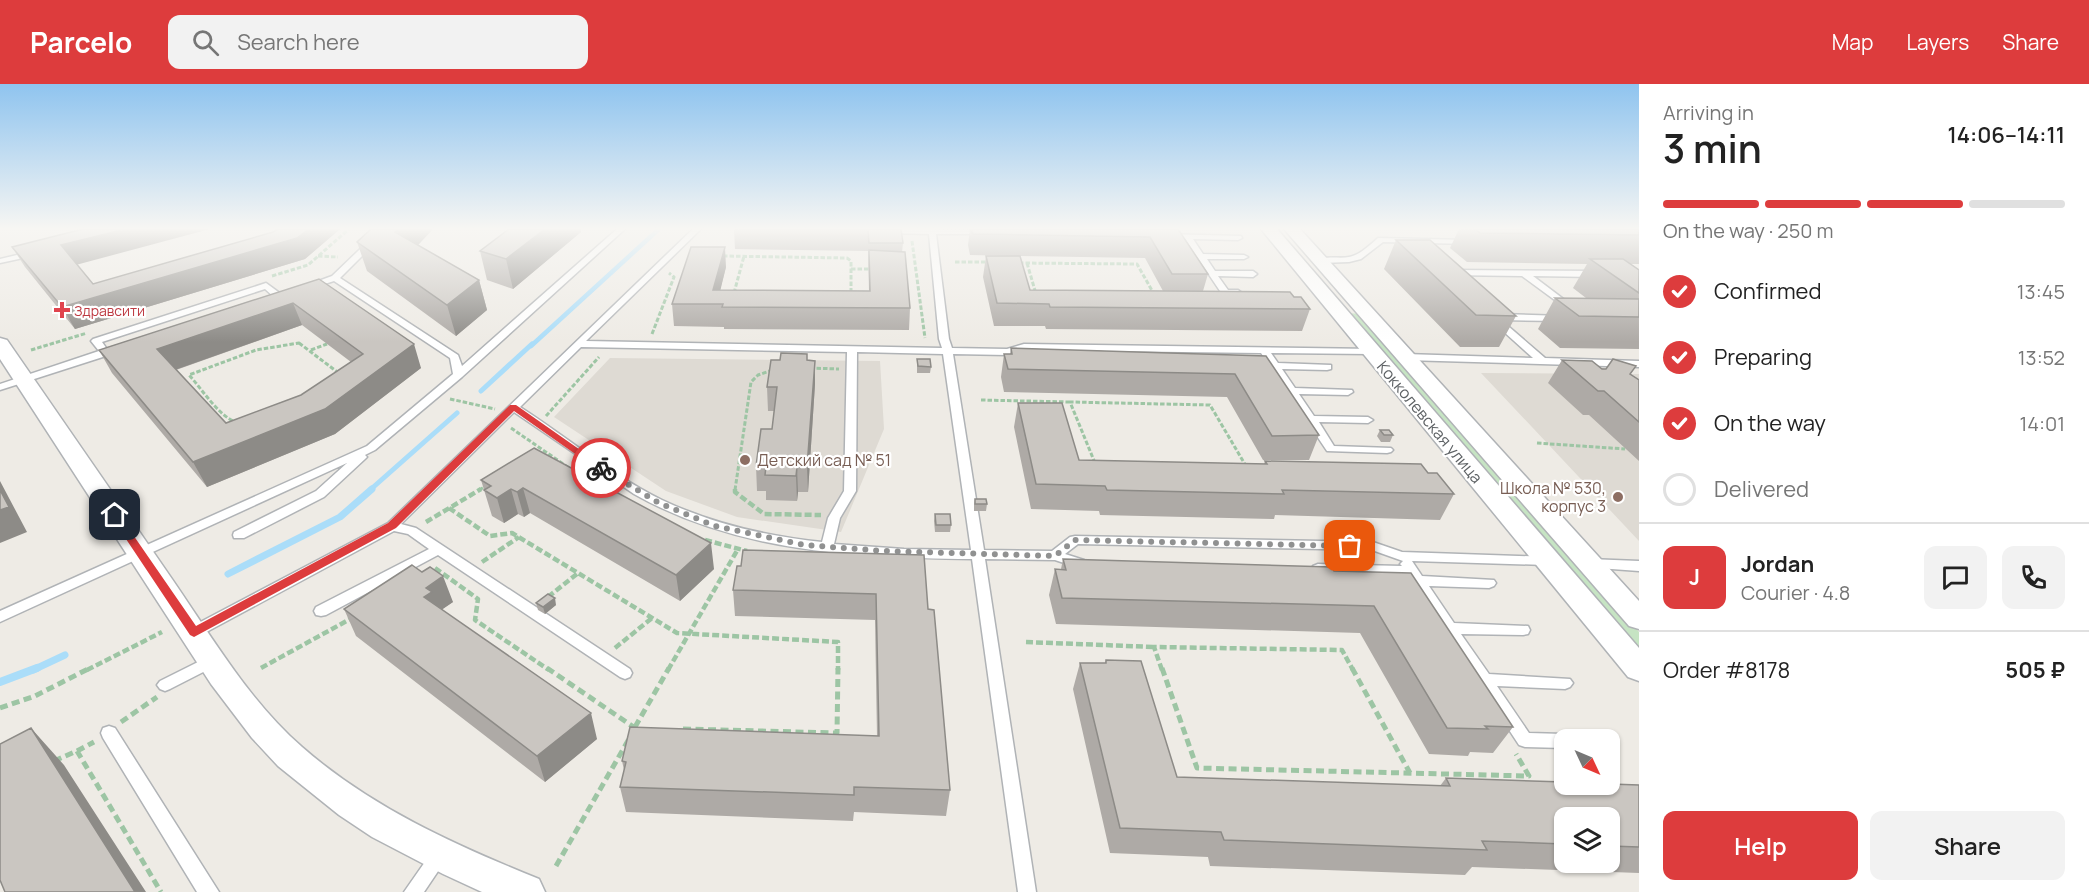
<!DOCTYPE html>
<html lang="en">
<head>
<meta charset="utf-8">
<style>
	:root { --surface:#fff; --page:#f2f2f2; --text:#222; --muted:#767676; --line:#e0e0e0; --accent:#dd3c3d }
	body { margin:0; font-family:Manrope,sans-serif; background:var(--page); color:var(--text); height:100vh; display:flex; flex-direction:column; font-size:22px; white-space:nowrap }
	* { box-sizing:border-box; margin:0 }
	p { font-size:20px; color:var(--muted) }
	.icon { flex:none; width:33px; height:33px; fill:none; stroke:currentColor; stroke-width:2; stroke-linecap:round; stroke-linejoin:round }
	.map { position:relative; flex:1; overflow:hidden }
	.sheet { display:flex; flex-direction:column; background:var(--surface); width:450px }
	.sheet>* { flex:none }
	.needle { width:39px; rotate:134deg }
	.controls { position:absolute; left:1554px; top:645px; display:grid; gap:12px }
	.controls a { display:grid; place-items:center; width:66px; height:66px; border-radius:12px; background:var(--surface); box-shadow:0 2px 4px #0004; font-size:30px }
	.pin { position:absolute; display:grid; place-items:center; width:51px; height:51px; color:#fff; margin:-26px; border-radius:12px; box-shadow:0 3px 9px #0006 }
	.courier { position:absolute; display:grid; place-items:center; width:60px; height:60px; margin:-30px; border:4px solid #dd3c3d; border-radius:50%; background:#fff; color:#222; box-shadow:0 2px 8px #0007 }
	.summary em { font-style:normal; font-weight:600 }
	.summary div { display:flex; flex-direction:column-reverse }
	.summary { display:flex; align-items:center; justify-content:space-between; height:102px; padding:0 24px }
	h1 { font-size:39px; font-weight:600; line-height:45px }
	.bar { display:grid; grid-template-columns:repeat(4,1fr); gap:9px 6px; align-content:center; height:72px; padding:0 24px }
	.bar i { height:8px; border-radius:4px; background:var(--line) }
	.bar .selected { background:var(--accent) }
	.bar p { grid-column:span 4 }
	.line { display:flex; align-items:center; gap:15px; padding:0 24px; border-top:2px solid var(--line) }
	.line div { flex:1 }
	.round { display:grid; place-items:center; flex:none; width:63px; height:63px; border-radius:12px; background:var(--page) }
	ol { padding:0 24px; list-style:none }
	li { display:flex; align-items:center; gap:18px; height:66px }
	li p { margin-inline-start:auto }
	li .icon { padding:6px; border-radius:50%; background:var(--accent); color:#fff; stroke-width:4 }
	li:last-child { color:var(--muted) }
	li i { width:33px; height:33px; border:3px solid var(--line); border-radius:50% }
	.button { display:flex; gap:12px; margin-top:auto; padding:12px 24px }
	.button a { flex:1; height:69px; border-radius:12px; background:var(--accent); color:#fff; font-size:24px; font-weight:600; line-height:69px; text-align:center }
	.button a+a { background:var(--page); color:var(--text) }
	header { display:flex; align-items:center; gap:36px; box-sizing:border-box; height:84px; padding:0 30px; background:var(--accent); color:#fff }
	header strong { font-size:28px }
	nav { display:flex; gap:33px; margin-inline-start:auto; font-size:21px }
	.search { width:420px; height:54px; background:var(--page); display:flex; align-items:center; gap:15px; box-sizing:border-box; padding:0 21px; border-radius:12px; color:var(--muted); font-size:22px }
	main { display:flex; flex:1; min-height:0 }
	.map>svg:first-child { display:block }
	.education { fill:#dedad3 }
	.green { fill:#c6e4c3 }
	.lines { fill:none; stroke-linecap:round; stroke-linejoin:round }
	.stream-far3 { stroke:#aaddf9; stroke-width:4.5 }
	.stream-far2 { stroke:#aaddf9; stroke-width:5 }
	.stream-far1 { stroke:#aaddf9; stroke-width:7 }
	.stream { stroke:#aaddf9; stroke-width:8 }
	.lane-casing { stroke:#b0b3b6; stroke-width:3 }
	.street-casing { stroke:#b0b3b6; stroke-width:3 }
	.path-far2 { stroke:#9dc5a4; stroke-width:3; stroke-dasharray:4.5 2; stroke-linecap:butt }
	.path-far1 { stroke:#9dc5a4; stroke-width:4.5; stroke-dasharray:7 3; stroke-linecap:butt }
	.path { stroke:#9dc5a4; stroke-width:5; stroke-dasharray:8 4.5; stroke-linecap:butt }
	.lane { fill:#fff; fill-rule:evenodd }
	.street { fill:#fff; fill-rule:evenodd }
	.wall { fill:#aeaaa6; fill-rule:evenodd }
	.shaded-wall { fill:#8d8b87 }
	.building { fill:#cac6c1; stroke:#8d8b87; stroke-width:1.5; fill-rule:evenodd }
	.route { fill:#dd3c3d }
	.done { stroke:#909191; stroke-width:6; stroke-dasharray:0 10.8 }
	.health-dot { fill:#e0444e; stroke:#fff; stroke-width:2 }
	.education-dot { fill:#8d6e63; stroke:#fff; stroke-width:2 }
	.labels { text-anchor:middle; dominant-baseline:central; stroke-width:4.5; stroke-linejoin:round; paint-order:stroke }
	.far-health-label { font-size:14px; fill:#be3a42; stroke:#fff; text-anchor:start }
	.street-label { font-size:16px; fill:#5d6164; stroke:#fff }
	.education-label { font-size:16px; fill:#785e54; stroke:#fff; text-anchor:start }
</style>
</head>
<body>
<header>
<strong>Parcelo</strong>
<div class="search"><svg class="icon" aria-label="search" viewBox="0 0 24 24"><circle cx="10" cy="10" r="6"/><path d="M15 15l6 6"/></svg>Search here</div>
<nav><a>Map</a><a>Layers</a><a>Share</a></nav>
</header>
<main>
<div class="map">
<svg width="1639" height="808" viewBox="0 0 1639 808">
	<rect width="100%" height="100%" fill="#eeebe5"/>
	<path class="education" d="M610 274 880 277 884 345 841 448 737 433 666 407 554 333Z
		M1481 289 1639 290V457L1547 359Z"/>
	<path class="green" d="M1349 229 1359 230 1639 548V568Z"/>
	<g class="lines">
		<path class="stream-far3" d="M531 262 659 145"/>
		<path class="stream-far2" d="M481 307 532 260
			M370 406 457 329"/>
		<path class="stream-far1" d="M228 490 340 433 372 405
			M33 586 65 571"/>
		<path class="stream" d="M0 598 37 584"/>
		<defs>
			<path id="lane" d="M381 145H389L340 194 458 271 462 282 617 145H625L462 293 375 366 365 371 367 373 365 375 324 413 244 454H234L233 451 234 448 316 407 347 379 0 538V527L367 362 453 290 450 274 334 197 309 205 305 202 332 192Z
				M693 145H701L586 257 942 264 939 255 929 150 885 149 881 147 885 145 985 146 989 148 985 150H936L949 255 952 264 1007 265 1024 260 1374 265V269L1371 270 1271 269 1278 279 1331 281V285L1327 286 1282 285 1295 304 1352 306 1353 308 1348 311 1299 310 1314 332 1368 333 1373 336 1368 339 1319 338 1334 362 1391 364 1393 366 1391 368 1387 369 1327 367 1261 269 1025 266 1007 271 953 270 984 466 1052 467 1070 453 1075 452 1373 458 1402 468 1551 473 1553 476 1551 479 1546 481 1412 477 1422 492 1494 496 1496 499 1494 502 1489 504 1429 502 1454 539 1528 542 1530 546 1528 550 1523 551 1461 550 1489 590 1570 595 1573 599 1570 603 1565 605 1497 602 1529 649 1564 650 1570 652 1571 656H1564V664L1525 663 1519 661 1408 492 1318 490 1313 488 1311 485 1313 482 1318 480 1402 482 1400 480 1403 477 1372 466 1078 460 1065 470 1084 476 1086 479 1084 482 1079 484 1055 476 985 475 1036 808H1018L972 475C856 474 737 468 634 410L514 328 401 440 416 444 630 585 632 589 630 593 625 595 620 593 438 471 326 531 321 532 316 531 314 527 316 523 429 465 408 450 394 447 199 552 194 553 189 552 187 548 189 544 388 439ZM581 263 847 268 844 407 828 434 822 458C766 452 713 440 662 416 611 391 567 353 520 323ZM857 268 943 270 971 466 904 465 834 460 840 434 856 407Z
				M1164 150 1241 152 1242 154 1238 156 1193 155 1203 170 1244 171 1248 173 1244 175H1207L1215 187H1253L1257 190 1253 193 1218 192 1228 206H1238L1242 209 1238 212 1222 210 1185 155 1167 154 1163 152Z
				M1378 154 1470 156 1474 158 1470 160 1383 158 1361 175 1349 178 1320 179 1316 177C1325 171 1339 175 1349 173 1360 171 1370 161 1378 154Z
				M34 167H37V171L0 179V175Z
				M1451 186 1596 187 1600 190 1596 193 1533 192 1570 220 1572 222 1567 225 1522 192 1448 191V187Z
				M266 199 281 210V214H275L265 205 102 258 107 265 116 262 121 265 109 271 0 306V300L99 267 91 257 93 255Z
				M1501 230 1564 232V236L1561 237 1501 236 1545 274 1639 277V283L1405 276 1400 273 1405 270 1533 274 1493 238V234Z
				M1589 475 1639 477V487L1584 483 1582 480 1584 477Z
				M212 571 217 573 219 577 217 581 170 605 165 607 160 605 157 601 160 597Z
				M109 642 115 644 219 808H197L103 654 101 649 103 644Z
				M440 763 446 765 449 771 424 808H404L434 765Z"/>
			<path id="street" d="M1261 145H1277L1639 564V597L1628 593Z
				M1284 145H1300L1639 517V545L1629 542Z
				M0 254 7 256C62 336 117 415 172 495 212 553 249 617 302 663 372 724 455 761 539 795L545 808H482L443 790 372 753 339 731 278 682 252 654 211 600 0 275Z"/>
		</defs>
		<use href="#lane" class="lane-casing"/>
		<use href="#street" class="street-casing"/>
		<path class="path-far2" d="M912 157 925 254
			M318 172 338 173
			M723 172 847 174 851 177V211
			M955 178H988
			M1019 179 1137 180 1154 210
			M1027 179 1036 210
			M851 185H873
			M272 192 308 181 349 145
			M734 209 744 172
			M652 250 674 193 669 189
			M299 259 340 290C318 313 269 353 235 338 217 330 202 305 189 291L256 266Z
			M31 266 87 249
			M311 266 327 260
			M810 284 839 285
			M450 315 495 325
			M981 316 1070 318
			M546 332 599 273
			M511 344 572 386
			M1537 359 1625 365
			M1095 379 1070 318 1210 321 1246 382
			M479 406 486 402
			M735 406 751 298 758 291 773 286"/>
		<path class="path-far1" d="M735 405V408L764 430 821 431
			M449 424 490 452 512 449 677 549 838 558V586
			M426 438 481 405
			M705 456 747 467
			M482 478 519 453
			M435 484 478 515 475 536 549 586
			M548 513 578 489
			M1026 558 1154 563
			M615 564 652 534
			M261 584 352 534
			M87 586 162 548
			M668 586 738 465
			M1162 586 1154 563 1342 566 1353 586"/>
		<path class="path" d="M547 584 635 644H640
			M1162 584 1197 684 1529 692 1516 670
			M1352 584 1410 689
			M0 624 35 612 90 584
			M121 638 157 613
			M635 643 669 584
			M683 645 837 649 838 584
			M77 667 94 658
			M54 677 77 667 161 808
			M556 782 629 655"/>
		<use href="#lane" class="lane"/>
		<use href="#street" class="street"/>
	</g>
	<path class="wall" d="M278 145H340L305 175 75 245 25 183 12 163 77 181 93 200 273 148Z
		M433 145 418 161 479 196 487 226 456 252 367 187 357 158Z
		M734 145H901L903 159 902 168 910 224 909 246 724 245V243L674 242 672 220 726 183 720 206 869 207 868 167 735 165Z
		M970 145H1178L1208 190 1203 207 1294 213 1310 225 1302 247 1046 245 1045 242H994L983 193 986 172H1016L970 171 968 161ZM1020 172 1145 174 1163 207 1030 206Z
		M1459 145H1639V180H1631L1639 186V265L1560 264 1538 245 1555 214H1586L1573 204 1587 180 1467 178 1450 164Z
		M581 148 513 205 487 196 480 167Z
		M1396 156 1516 232 1499 263H1460L1384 185Z
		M319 195 421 284 335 350 207 403 112 289 99 266ZM302 241 351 278 301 311 226 339 176 286Z
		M1011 264 1266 272 1319 351 1309 376H1263L1227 313 1004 308 1001 293 1004 270H1010Z
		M917 275 931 283 930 289H917Z
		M807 276 815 300 808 408H798L797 417 766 416V407H757L756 382 772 345 774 327H768L767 303Z
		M1562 276 1630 290 1639 296V377L1589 331H1583L1548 299Z
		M1018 319 1079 376 1264 380 1265 377 1428 389 1454 410 1440 436 1275 431 1274 435 1100 431 1099 427 1031 425 1014 343Z
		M1380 346 1393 351 1390 358H1381L1377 352Z
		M534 364 714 485 680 517 530 429 524 433 518 430 504 439 492 432 481 396Z
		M975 415 987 420 986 427H974V421Z
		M935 430 951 441 950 448H935L934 437Z
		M743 466 928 525 950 706 946 732 854 728 853 737 626 728 620 703 624 686 622 677 877 652 875 536 735 532 733 506 741 482Z
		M1063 475 1334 487 1513 643 1493 669 1470 668 1468 672 1429 670 1360 549 1056 540 1049 511 1055 485H1061Z
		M422 488 453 518 442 525 597 655 545 698 356 552 344 525Z
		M536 519 556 521 545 530 538 526Z
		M1106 576 1177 693 1440 702 1446 694 1639 701V789L1472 783 1465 791 1210 782 1208 773 1110 769 1073 605 1080 579H1105ZM1564 734H1610V778H1564Z"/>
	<path class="shaded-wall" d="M126 145H210L72 182 61 161Z
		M309 145H340L305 175 75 245 62 223Z
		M398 145H433L404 176 395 148Z
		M545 145H581V148L513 205 506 175Z
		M725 163 726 183 717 220 713 206Z
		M479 196 487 226 456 252 447 221Z
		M293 219 302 241 169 288 157 265Z
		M414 260 421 284 335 350 207 403 193 378Z
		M815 277V300L808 408 807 383Z
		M797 383 798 408 797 417 796 392Z
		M0 397 27 448 0 459Z
		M523 404 530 429 524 433 517 408Z
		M511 405 518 430 504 439 497 414Z
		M711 459 714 485 680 517 676 491Z
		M443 492 453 518 440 527 424 513 426 504Z
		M555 514 556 521 545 530 543 523Z
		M591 629 597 655 545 698 537 672Z
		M31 644 64 681 146 808H135Z"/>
	<path class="building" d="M83 145H126L61 161 93 200 273 148 278 145H309L297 154 62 223 12 163Z
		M371 145H398L395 148 479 196 447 221 357 158Z
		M509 145H545L506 175 480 167Z
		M739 145H901L903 159H869L868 146Z
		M971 145H1178L1208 190H1172L1150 153 973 150Z
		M1475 145H1639V151L1480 149Z
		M1396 156H1430L1516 232 1476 231Z
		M691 163H725L713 206 870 207 869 166 905 168 910 224 722 223 723 220H672Z
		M986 172H1020L1030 206 1290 208 1294 213H1301L1310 225 1050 223 1049 220 997 219Z
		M1590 175H1623L1639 186V209Z
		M319 195 414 260 325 325 193 378 99 266ZM293 219 363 270 301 311 226 339 157 265Z
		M1555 214 1639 215V233L1579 232Z
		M1011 264 1266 272 1319 351 1272 352 1235 290 1008 285 1004 270H1012Z
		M781 269 807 270V276L815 277 807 383H797L796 392 765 391 766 382H756L761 345H772L777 303H767L771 276H780Z
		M917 275H930L931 283 918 282Z
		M1613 275 1636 282 1630 290 1639 296V338L1604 307H1598L1562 276 1592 277 1602 285H1606Z
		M1018 319H1062L1079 376 1267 380 1265 377 1421 380 1428 389H1437L1454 410 1282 406 1284 410 1107 406 1105 402 1036 400Z
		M1380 346H1389L1393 351H1384Z
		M534 364 711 459 676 491 523 404 517 408 511 405 497 414 484 406 491 402 481 396Z
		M0 406 9 423 0 426Z
		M975 415H986L987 420H975Z
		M935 430H950L951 441H936Z
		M743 466 924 471 928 525 934 526 950 706 854 703V711L620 703 626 678 622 677 630 643 879 652 876 510 733 506 737 482H741Z
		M1063 475 1332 483 1334 487 1411 489 1513 643 1485 642 1488 645 1447 644 1374 522 1062 514 1055 485 1066 486Z
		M412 481 422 488 430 483 443 492 426 504 432 508 424 513 591 629 537 672 344 525Z
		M548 510 555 514 543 523 536 519Z
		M1106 576 1141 577 1177 693 1450 702 1446 694 1564 698V700H1610L1639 701V763L1610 762V734H1564V760L1482 757 1487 766 1224 756 1221 748 1120 744 1080 579H1106Z
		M31 644 135 808H5L0 796V660Z"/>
	<linearGradient id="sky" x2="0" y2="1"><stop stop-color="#8fc4ef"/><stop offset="0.56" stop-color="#f7f6f3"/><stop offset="1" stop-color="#f7f6f3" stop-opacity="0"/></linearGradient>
	<rect width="1639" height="258" fill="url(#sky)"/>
	<path class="route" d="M510 321H516L606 384 598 386 514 327 396 444 194 553 190 551 110 431 111 429H118L196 542 388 439Z"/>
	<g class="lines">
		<path class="done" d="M601 384 659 419 715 442 804 461 884 467 1055 472 1075 456 1350 462"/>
	</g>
	<path class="health-dot" d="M59 217h6v6h6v6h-6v6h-6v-6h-6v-6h6z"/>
	<g class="education-dot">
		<circle cx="745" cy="376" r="6"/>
		<circle cx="1618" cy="413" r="6"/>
	</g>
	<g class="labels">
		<g class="far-health-label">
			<text x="74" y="226">Здравсити</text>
		</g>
		<g class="street-label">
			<text transform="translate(1430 338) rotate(50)">Кокколевская улица</text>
		</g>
		<g class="education-label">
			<text x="757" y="376">Детский сад № 51</text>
			<text x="1606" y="404" text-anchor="end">Школа № 530,<tspan x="1606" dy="18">корпус 3</tspan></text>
		</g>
	</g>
</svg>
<div class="controls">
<a><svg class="needle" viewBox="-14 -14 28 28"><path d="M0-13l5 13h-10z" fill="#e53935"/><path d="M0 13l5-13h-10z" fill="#767676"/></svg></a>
<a><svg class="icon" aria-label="layers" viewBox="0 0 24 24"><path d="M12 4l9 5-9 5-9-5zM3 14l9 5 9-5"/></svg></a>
</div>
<div class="pin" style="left:1350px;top:462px;background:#ea580c"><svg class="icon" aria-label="bag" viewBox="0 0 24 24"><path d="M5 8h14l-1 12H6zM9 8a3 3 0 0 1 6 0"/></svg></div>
<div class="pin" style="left:115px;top:431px;background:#1f2937"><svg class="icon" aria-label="home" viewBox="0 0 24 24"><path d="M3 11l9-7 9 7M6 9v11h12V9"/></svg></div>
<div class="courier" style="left:601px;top:384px"><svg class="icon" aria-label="bike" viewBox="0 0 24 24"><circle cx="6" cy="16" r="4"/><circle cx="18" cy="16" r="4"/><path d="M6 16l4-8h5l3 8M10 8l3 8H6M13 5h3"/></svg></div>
</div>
<section class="sheet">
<div class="summary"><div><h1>3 min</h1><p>Arriving in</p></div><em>14:06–14:11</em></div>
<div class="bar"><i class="selected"></i><i class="selected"></i><i class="selected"></i><i></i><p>On the way · 250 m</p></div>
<ol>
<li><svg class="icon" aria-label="check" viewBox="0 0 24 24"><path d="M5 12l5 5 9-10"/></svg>Confirmed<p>13:45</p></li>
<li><svg class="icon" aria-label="check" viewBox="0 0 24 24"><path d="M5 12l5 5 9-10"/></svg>Preparing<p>13:52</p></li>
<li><svg class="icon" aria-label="check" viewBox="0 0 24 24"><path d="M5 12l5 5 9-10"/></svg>On the way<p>14:01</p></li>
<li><i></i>Delivered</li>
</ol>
<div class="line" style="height:108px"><b class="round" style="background:var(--accent);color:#fff">J</b><div><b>Jordan</b><p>Courier · 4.8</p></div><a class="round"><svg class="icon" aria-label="chat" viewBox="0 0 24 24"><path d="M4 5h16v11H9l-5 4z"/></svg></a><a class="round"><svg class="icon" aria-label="phone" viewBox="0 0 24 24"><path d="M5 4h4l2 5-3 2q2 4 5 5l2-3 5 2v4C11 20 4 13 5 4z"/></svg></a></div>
<div class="line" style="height:78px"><div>Order #8178</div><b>505 ₽</b></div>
<div class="button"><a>Help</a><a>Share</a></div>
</section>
</main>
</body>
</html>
